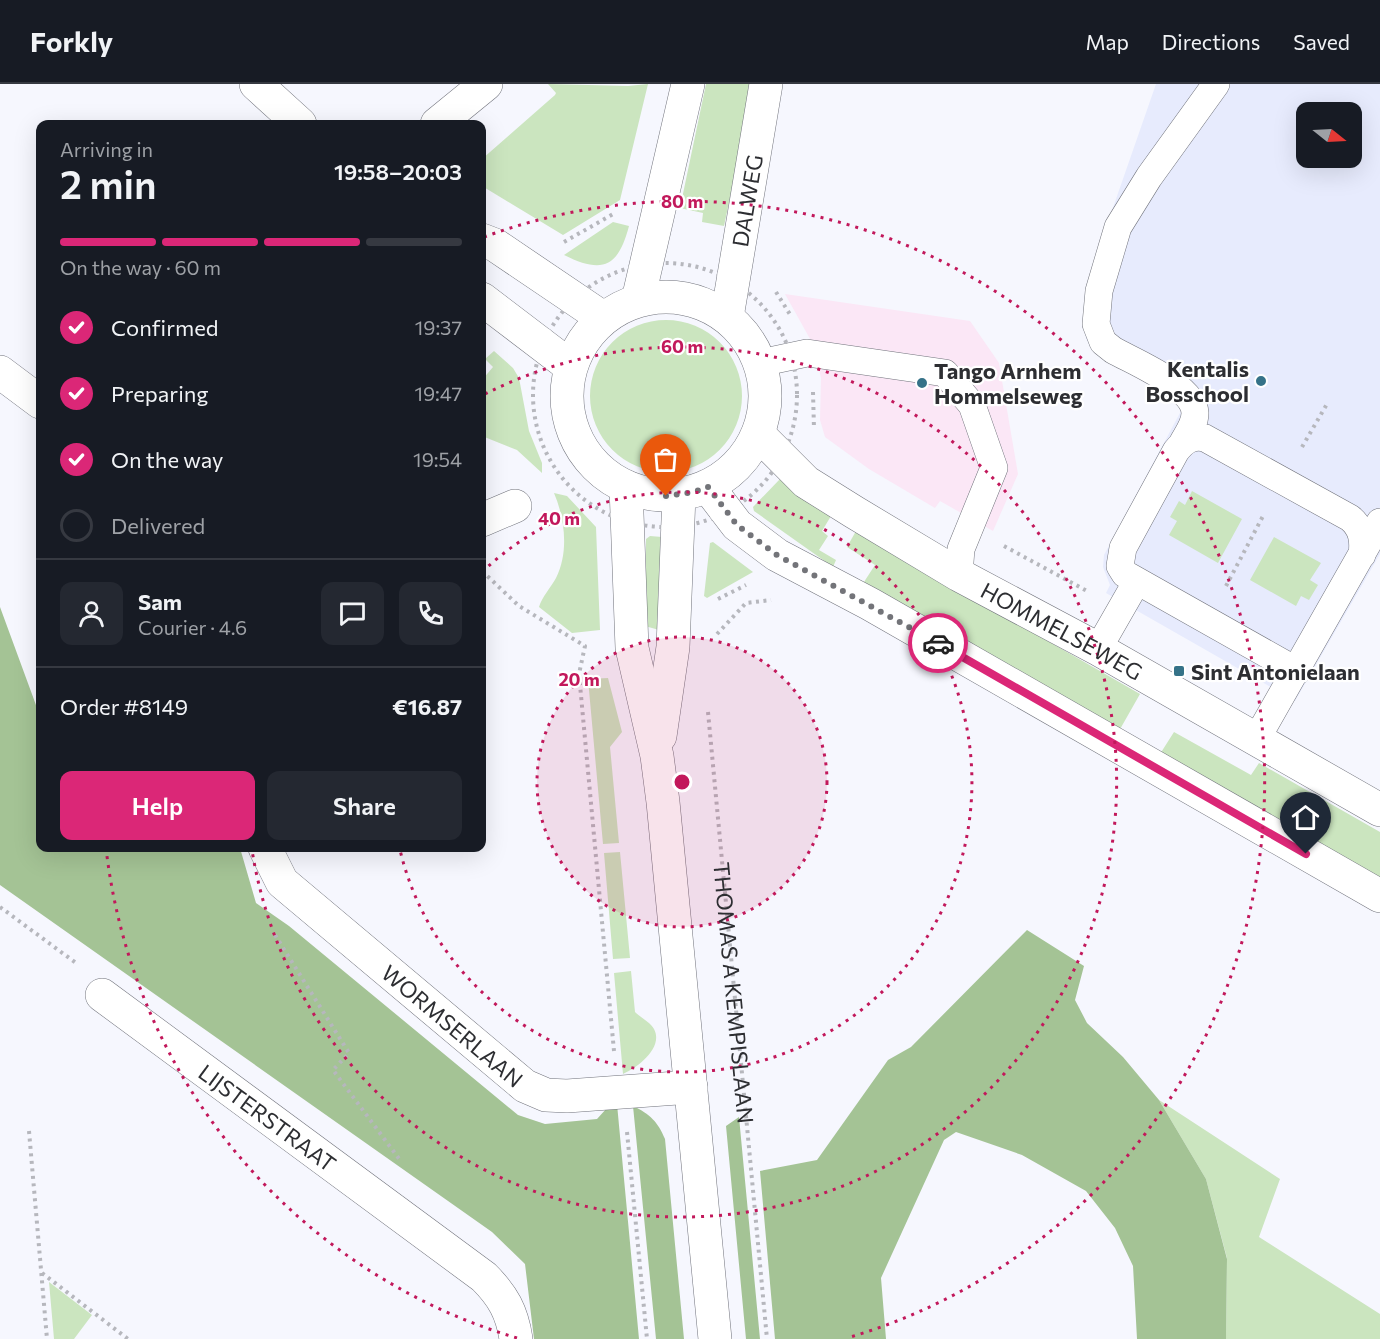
<!DOCTYPE html>
<html lang="en">
<head>
<meta charset="utf-8">
<style>
	:root { --surface:#171b24; --page:#242831; --text:#f1f3f6; --muted:#9ea1a6; --line:#363941; --accent:#db2777 }
	body { margin:0; font-family:Commissioner,sans-serif; background:var(--page); color:var(--text); height:100vh; display:flex; flex-direction:column; font-size:22px; white-space:nowrap }
	* { box-sizing:border-box; margin:0 }
	p { font-size:20px; color:var(--muted) }
	.icon { flex:none; width:33px; height:33px; fill:none; stroke:currentColor; stroke-width:2; stroke-linecap:round; stroke-linejoin:round }
	.map { position:relative; flex:1; overflow:hidden }
	.panel { position:absolute; left:36px; top:36px; width:450px; height:732px; display:flex; flex-direction:column; background:var(--surface); border-radius:12px; box-shadow:0 6px 24px #0002 }
	.panel>* { flex:none }
	.needle { width:39px; rotate:108deg }
	.tools { position:absolute; left:1296px; top:18px; display:grid; gap:12px }
	.tools a { display:grid; place-items:center; width:66px; height:66px; border-radius:12px; background:var(--surface); box-shadow:0 6px 24px #0002; font-size:30px }
	.pin { position:absolute; display:grid; place-items:center; width:51px; height:51px; color:#fff; margin:-62px -26px; border-radius:50% 50% 50% 0; rotate:-45deg; box-shadow:0 0 6px #0007 }
	.pin .icon { rotate:45deg }
	.courier { position:absolute; display:grid; place-items:center; width:60px; height:60px; margin:-30px; border:4px solid #db2777; border-radius:50%; background:#fff; color:#222; box-shadow:0 2px 8px #0007 }
	.summary em { font-style:normal; font-weight:600 }
	.summary div { display:flex; flex-direction:column-reverse }
	.summary { display:flex; align-items:center; justify-content:space-between; height:102px; padding:0 24px }
	h1 { font-size:39px; font-weight:600; line-height:45px }
	.bar { display:grid; grid-template-columns:repeat(4,1fr); gap:9px 6px; align-content:center; height:72px; padding:0 24px }
	.bar i { height:8px; border-radius:4px; background:var(--line) }
	.bar .active { background:var(--accent) }
	.bar p { grid-column:span 4 }
	.line { display:flex; align-items:center; gap:15px; padding:0 24px; border-top:2px solid var(--line) }
	.line div { flex:1 }
	.round { display:grid; place-items:center; flex:none; width:63px; height:63px; border-radius:12px; background:var(--page) }
	ol { padding:0 24px; list-style:none }
	li { display:flex; align-items:center; gap:18px; height:66px }
	li p { margin-inline-start:auto }
	li .icon { padding:6px; border-radius:50%; background:var(--accent); color:#fff; stroke-width:4 }
	li:last-child { color:var(--muted) }
	li i { width:33px; height:33px; border:3px solid var(--line); border-radius:50% }
	.action { display:flex; gap:12px; margin-top:auto; padding:12px 24px }
	.action a { flex:1; height:69px; border-radius:12px; background:var(--accent); color:#fff; font-size:24px; font-weight:600; line-height:69px; text-align:center }
	.action a+a { background:var(--page); color:var(--text) }
	header { display:flex; align-items:center; gap:36px; box-sizing:border-box; height:84px; padding:0 30px; background:var(--surface); border-bottom:2px solid var(--line) }
	header strong { font-size:28px }
	nav { display:flex; gap:33px; margin-inline-start:auto; font-size:21px }
	.map>svg:first-child { display:block }
	.commercial { fill:#fbe7f6 }
	.built { fill:#e7ebfd; fill-rule:evenodd }
	.green { fill:#cbe5bf }
	.forest { fill:#a4c395 }
	.lines { fill:none; stroke-linecap:round; stroke-linejoin:round }
	.service-casing { stroke:#71737c; stroke-width:28 }
	.minor-casing { stroke:#71737c; stroke-width:34 }
	.tertiary-casing { stroke:#71737c; stroke-width:34 }
	.path { stroke:#b6b7bd; stroke-width:4; stroke-dasharray:3 4.5; stroke-linecap:butt }
	.service { stroke:#fff; stroke-width:27 }
	.minor { stroke:#fff; stroke-width:33 }
	.tertiary { stroke:#fff; stroke-width:33 }
	.done { stroke:#737479; stroke-width:6; stroke-dasharray:0 10.8 }
	.route { stroke:#db2777; stroke-width:8 }
	.ring { fill:none; stroke:#c2185b; stroke-width:3; stroke-dasharray:3 6 }
	.poi-dot { fill:#357288; stroke:#fff; stroke-width:2 }
	.labels { text-anchor:middle; dominant-baseline:central; stroke-width:4.5; stroke-linejoin:round; paint-order:stroke }
	.street-label { font-size:22px; fill:#2d2e32; stroke:#fff }
	.poi-label { font-size:22px; font-weight:bold; fill:#2d2e32; stroke:#fff; text-anchor:start }
	.centre { fill:#c2185b; stroke:#fff; stroke-width:3 }
	.ring-label { font-size:18px; text-anchor:middle; font-weight:bold; fill:#c2185b; stroke:#fff; stroke-width:4.5; stroke-linejoin:round; paint-order:stroke }
</style>
</head>
<body>
<header>
<strong>Forkly</strong>
<nav><a>Map</a><a>Directions</a><a>Saved</a></nav>
</header>
<div class="map">
<svg width="1380" height="1255" viewBox="0 0 1380 1255">
	<rect width="100%" height="100%" fill="#f6f7fe"/>
	<path class="commercial" d="M785 210 970 237 999 279 1018 390 993 447 940 417 935 424 869 385 825 353 820 336 821 294 814 262Z"/>
	<path class="built" d="M1156 0H1380V470L1295 617 1106 509 1110 501 1103 483 1104 471 1181 327 1177 318 1093 267 1086 254 1085 242 1108 138ZM1306 28H1352V74H1306Z"/>
	<path class="green" d="M548 0 628 2 648 0 620 116 563 151 482 102V75L555 11 556 9Z
		M706 0H754L724 142 702 138 703 129 680 124Z
		M613 138 629 142C618 184 602 190 564 171Z
		M590 312a76 76 0 1 1 152 0a76 76 0 1 1-152 0Z
		M494 267 513 284 519 294 529 347 542 379V389L517 366 482 352V296L493 283 485 275Z
		M780 395 831 432 822 447 828 452 819 466 836 476 833 483 754 427 753 423Z
		M1192 407 1242 435 1218 479 1169 451 1177 437 1170 433 1179 417 1185 421Z
		M554 409 567 412 596 443 600 546 572 549 539 523C542 513 551 503 556 494 569 468 565 435 554 409Z
		M856 447 1140 610 1119 647 862 501 875 481 847 463Z
		M650 452 662 453 659 546 645 542 646 455Z
		M1274 453 1321 479 1310 496 1318 501 1309 516 1301 512 1296 522 1250 496Z
		M713 458 753 488 707 514 704 512 710 459Z
		M608 594 622 648 610 663 619 759 603 760 588 595Z
		M1174 648 1251 691 1259 679 1380 748V796L1160 670Z
		M620 768 630 874 613 875 604 769Z
		M631 887 635 928C640 933 650 938 654 945 664 964 637 984 623 990L614 889Z
		M1159 1016 1280 1095 1259 1153 1380 1230V1255H1226L1227 1174 1206 1095Z
		M49 1198 92 1231 74 1255H54Z"/>
	<path class="forest" d="M0 523 40 632V764H240L256 819 289 842 518 1031 545 1040 597 1035 607 1024 617 1020 639 1255H534L525 1180 492 1148 0 801Z
		M1027 846 1084 882 1075 916 1087 939 1123 973 1159 1016 1206 1095 1227 1175 1226 1255H1137L1133 1182 1115 1144 1086 1107 1022 1071 956 1048 944 1056 881 1194 886 1255H775L760 1087 817 1076 888 976 911 963Z
		M633 1022C650 1030 658 1038 665 1055L684 1255H656Z
		M739 1033 760 1255H746L726 1042Z"/>
	<g class="lines">
		<defs>
			<path id="service" d="M760 279 807 269 945 289 972 321 994 384 961 465 959 491
				M1183 358C1188 349 1195 340 1195 329 1194 302 1134 278 1113 266L1103 258 1096 240 1099 207 1118 143 1149 93 1216 0
				M1098 565 1137 497
				M1297 587 1125 490 1120 482 1123 464 1176 367C1184 357 1192 351 1205 354L1350 434C1362 444 1364 456 1362 471
				M1256 656 1380 438"/>
			<g id="minor">
				<path d="M437 40 486 0"/>
				<path d="M0 288 40 318"/>
				<path d="M482 436 515 422"/>
				<path id="s2" d="M265 764 282 798 525 1002 546 1011 567 1012 691 1003"/>
				<path id="s3" d="M102 911 484 1193C503 1212 512 1228 516 1255"/>
			</g>
			<g id="tertiary">
				<path d="M256 0 300 40"/>
				<path d="M482 156 495 161 603 234"/>
				<circle cx="666" cy="312" r="99"/>
				<path d="M482 215 570 282"/>
				<path d="M638 216 688 0"/>
				<path id="s4" d="M727 233 766 0"/>
				<path id="s5" d="M758 350 806 398 854 428 959 491 1098 565 1380 726"/>
				<path d="M626 403 632 564 657 672 663 718 715 1255"/>
				<path d="M708 403 737 441 777 471 870 520 1380 812"/>
				<path d="M660 652 673 563 679 411"/>
			</g>
		</defs>
		<use href="#service" class="service-casing"/>
		<use href="#minor" class="minor-casing"/>
		<use href="#tertiary" class="tertiary-casing"/>
		<g class="path">
			<path d="M564 158 615 129"/>
			<circle cx="665" cy="311" r="132"/>
			<path d="M776 208 791 232"/>
			<path d="M813 308 814 345"/>
			<path d="M1302 363 1327 320"/>
			<path d="M1004 462 1087 507"/>
			<path d="M482 487 519 522 585 562 579 590 614 967"/>
			<path d="M1226 502 1263 432"/>
			<path d="M718 515 746 501"/>
			<path d="M717 550 746 519 771 516"/>
			<path id="s1" d="M708 628 767 1255"/>
			<path d="M0 823 76 879"/>
			<path d="M275 851 349 969 333 986 400 1076"/>
			<path d="M29 1047 47 1255"/>
			<path d="M627 1048 647 1255"/>
			<path d="M42 1189 128 1255"/>
		</g>
		<use href="#service" class="service"/>
		<use href="#minor" class="minor"/>
		<use href="#tertiary" class="tertiary"/>
	</g>
	<g class="lines">
		<path class="done" d="M666 412 694 408 708 403 737 441 777 471 938 559"/>
		<path class="route" d="M938 559 1306 770"/>
	</g>
	<circle cx="682" cy="698" r="145" fill="#c2185b" fill-opacity=".12"/>
	<g class="ring">
		<circle cx="682" cy="698" r="145"/>
		<path d="M482 488A290 290 0 1 1 400 766"/>
		<path d="M485 310A435 435 0 1 1 252 766"/>
		<path d="M517 1254A580 580 0 0 1 106 764M484 153A580 580 0 1 1 847 1254"/>
	</g>
	<g class="poi-dot">
		<circle cx="1261" cy="297" r="6"/>
		<circle cx="922" cy="299" r="6"/>
		<rect x="1173" y="581" width="12" height="12" rx="3"/>
	</g>
	<g class="labels">
		<g class="street-label">
			<text stroke="none"><textPath href="#s4" startOffset="118">DALWEG</textPath></text>
			<text stroke="none"><textPath href="#s5" startOffset="364">HOMMELSEWEG</textPath></text>
			<text stroke="none"><textPath href="#s1" startOffset="282">THOMAS A KEMPISLAAN</textPath></text>
			<text stroke="none"><textPath href="#s2" startOffset="261">WORMSERLAAN</textPath></text>
			<text stroke="none"><textPath href="#s3" startOffset="206">LIJSTERSTRAAT</textPath></text>
		</g>
		<g class="poi-label">
			<text x="1249" y="284" text-anchor="end">Kentalis<tspan x="1249" dy="25">Bosschool</tspan></text>
			<text x="934" y="286">Tango Arnhem<tspan x="934" dy="25">Hommelseweg</tspan></text>
			<text x="1191" y="587">Sint Antonielaan</text>
		</g>
	</g>
	<circle cx="682" cy="698" r="9" class="centre"/>
	<g class="ring-label">
		<text x="682" y="124">80 m</text>
		<text x="682" y="269">60 m</text>
		<text x="559" y="441">40 m</text>
		<text x="579" y="602">20 m</text>
	</g>
</svg>
<div class="tools">
<a><svg class="needle" viewBox="-14 -14 28 28"><path d="M0-13l5 13h-10z" fill="#e53935"/><path d="M0 13l5-13h-10z" fill="#9ea1a6"/></svg></a>
</div>
<div class="pin" style="left:666px;top:412px;background:#ea580c"><svg class="icon" aria-label="bag" viewBox="0 0 24 24"><path d="M5 8h14l-1 12H6zM9 8a3 3 0 0 1 6 0"/></svg></div>
<div class="pin" style="left:1306px;top:770px;background:#1f2937"><svg class="icon" aria-label="home" viewBox="0 0 24 24"><path d="M3 11l9-7 9 7M6 9v11h12V9"/></svg></div>
<div class="courier" style="left:938px;top:559px"><svg class="icon" aria-label="car" viewBox="0 0 24 24"><path d="M5 17H2v-5l4-1 3-4h7l3 4 3 1v5h-3M9 17h6M6 11h13"/><circle cx="7" cy="17" r="2"/><circle cx="17" cy="17" r="2"/></svg></div>
<section class="panel">
<div class="summary"><div><h1>2 min</h1><p>Arriving in</p></div><em>19:58–20:03</em></div>
<div class="bar"><i class="active"></i><i class="active"></i><i class="active"></i><i></i><p>On the way · 60 m</p></div>
<ol>
<li><svg class="icon" aria-label="check" viewBox="0 0 24 24"><path d="M5 12l5 5 9-10"/></svg>Confirmed<p>19:37</p></li>
<li><svg class="icon" aria-label="check" viewBox="0 0 24 24"><path d="M5 12l5 5 9-10"/></svg>Preparing<p>19:47</p></li>
<li><svg class="icon" aria-label="check" viewBox="0 0 24 24"><path d="M5 12l5 5 9-10"/></svg>On the way<p>19:54</p></li>
<li><i></i>Delivered</li>
</ol>
<div class="line" style="height:108px"><a class="round"><svg class="icon" aria-label="person" viewBox="0 0 24 24"><circle cx="12" cy="8" r="4"/><path d="M4 21q1-7 8-7t8 7"/></svg></a><div><b>Sam</b><p>Courier · 4.6</p></div><a class="round"><svg class="icon" aria-label="chat" viewBox="0 0 24 24"><path d="M4 5h16v11H9l-5 4z"/></svg></a><a class="round"><svg class="icon" aria-label="phone" viewBox="0 0 24 24"><path d="M5 4h4l2 5-3 2q2 4 5 5l2-3 5 2v4C11 20 4 13 5 4z"/></svg></a></div>
<div class="line" style="height:78px"><div>Order #8149</div><b>€16.87</b></div>
<div class="action"><a>Help</a><a>Share</a></div>
</section>
</div>
</body>
</html>
